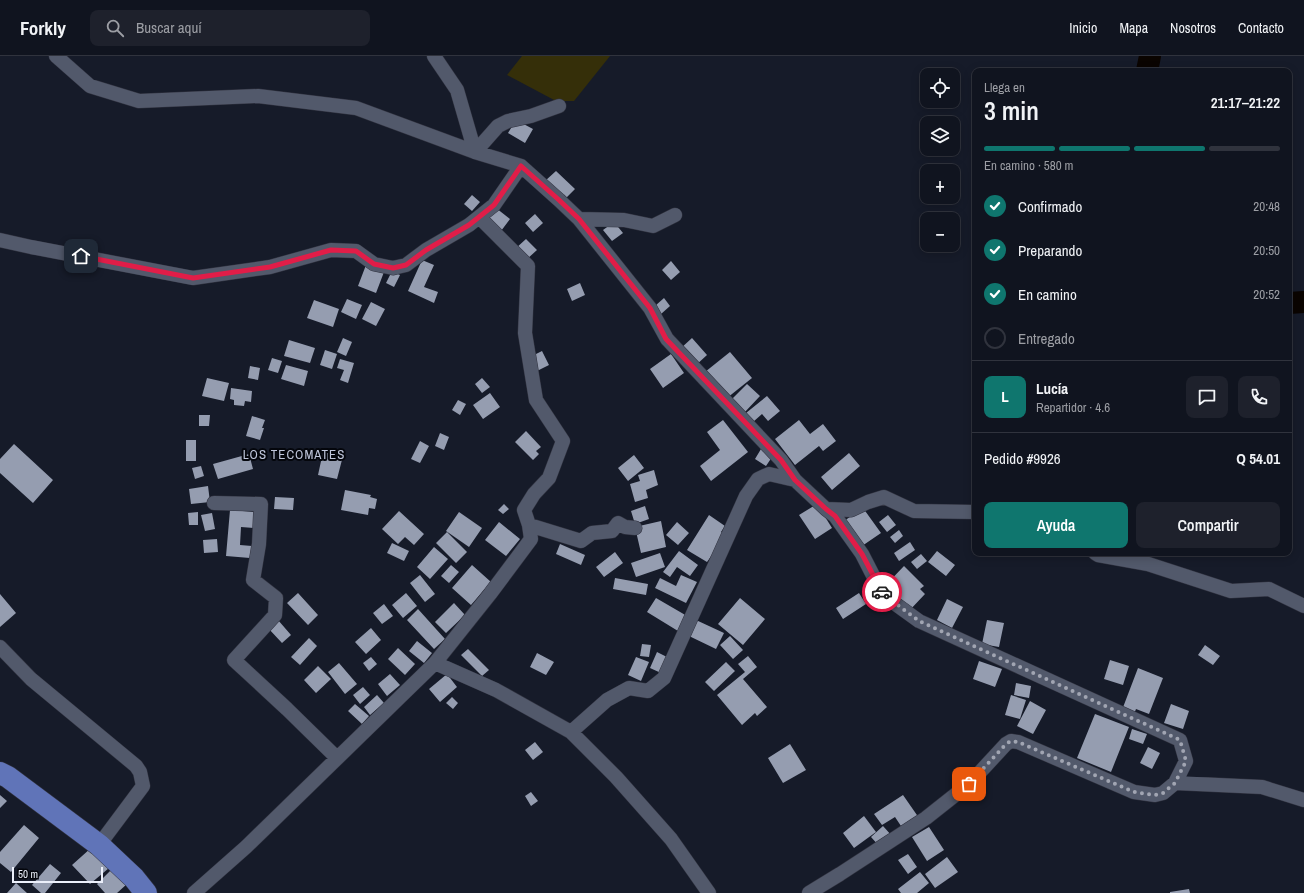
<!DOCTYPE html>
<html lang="es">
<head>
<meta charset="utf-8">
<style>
	:root { --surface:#10141f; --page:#1e212c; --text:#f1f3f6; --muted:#9c9ea4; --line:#30333d; --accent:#0f766e }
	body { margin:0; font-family:"Archivo Narrow",sans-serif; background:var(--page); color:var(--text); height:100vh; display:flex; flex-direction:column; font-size:15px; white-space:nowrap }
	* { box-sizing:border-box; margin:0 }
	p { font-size:13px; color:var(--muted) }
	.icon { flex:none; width:22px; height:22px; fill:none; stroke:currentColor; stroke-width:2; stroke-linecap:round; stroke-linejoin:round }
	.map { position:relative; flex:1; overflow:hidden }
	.panel { position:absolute; left:972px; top:12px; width:320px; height:488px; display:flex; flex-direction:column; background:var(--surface); border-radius:8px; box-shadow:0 2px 10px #0003,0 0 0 1px var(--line) }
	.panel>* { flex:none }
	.tools { position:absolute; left:920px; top:12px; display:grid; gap:8px }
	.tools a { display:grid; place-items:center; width:40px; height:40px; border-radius:8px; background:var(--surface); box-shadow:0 2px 10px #0003,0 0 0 1px var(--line); font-size:20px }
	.scale { position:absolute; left:12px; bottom:10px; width:91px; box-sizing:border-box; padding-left:4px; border:2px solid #ecf0fb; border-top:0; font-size:11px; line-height:14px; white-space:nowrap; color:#ecf0fb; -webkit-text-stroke:3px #04060c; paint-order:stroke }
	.pin { position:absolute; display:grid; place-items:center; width:34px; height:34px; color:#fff; margin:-17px; border-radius:8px; box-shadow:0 2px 6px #0006 }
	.courier { position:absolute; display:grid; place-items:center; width:40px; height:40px; margin:-20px; border:3px solid #e11d48; border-radius:50%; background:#fff; color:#222; box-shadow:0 1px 5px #0007 }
	.summary em { font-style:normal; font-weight:600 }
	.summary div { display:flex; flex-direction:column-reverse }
	.summary { display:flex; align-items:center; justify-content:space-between; height:68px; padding:0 12px }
	h1 { font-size:26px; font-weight:600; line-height:30px }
	.bar { display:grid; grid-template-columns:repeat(4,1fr); gap:6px 4px; align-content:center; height:48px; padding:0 12px }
	.bar i { height:5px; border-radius:3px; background:var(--line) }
	.bar .current { background:var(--accent) }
	.bar p { grid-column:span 4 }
	.line { display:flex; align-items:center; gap:10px; padding:0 12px; border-top:1px solid var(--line) }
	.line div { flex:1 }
	.round { display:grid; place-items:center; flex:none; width:42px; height:42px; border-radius:8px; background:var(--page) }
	ol { padding:0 12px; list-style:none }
	li { display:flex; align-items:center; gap:12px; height:44px }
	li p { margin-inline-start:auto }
	li .icon { padding:4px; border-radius:50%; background:var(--accent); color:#fff; stroke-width:4 }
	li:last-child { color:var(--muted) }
	li i { width:22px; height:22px; border:2px solid var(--line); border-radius:50% }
	.cta { display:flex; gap:8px; margin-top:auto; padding:8px 12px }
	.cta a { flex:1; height:46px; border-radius:8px; background:var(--accent); color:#fff; font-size:16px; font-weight:600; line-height:46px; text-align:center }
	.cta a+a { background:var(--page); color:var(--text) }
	header { display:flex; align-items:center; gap:24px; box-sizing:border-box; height:56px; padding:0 20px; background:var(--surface); border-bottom:1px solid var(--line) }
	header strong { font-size:19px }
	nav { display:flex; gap:22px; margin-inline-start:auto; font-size:14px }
	.search { width:280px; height:36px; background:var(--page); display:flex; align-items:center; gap:10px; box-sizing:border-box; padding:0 14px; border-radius:8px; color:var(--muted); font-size:15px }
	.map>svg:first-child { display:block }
	.green { fill:#352f09 }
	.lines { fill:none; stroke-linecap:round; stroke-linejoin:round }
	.river { stroke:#0a0400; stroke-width:22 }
	.building { fill:#959db0 }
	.street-casing { stroke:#323441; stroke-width:15 }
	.primary-casing { stroke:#323441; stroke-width:23 }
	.street { stroke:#52596b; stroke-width:14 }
	.primary { stroke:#6074b8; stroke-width:22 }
	.done { stroke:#a1a5b2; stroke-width:4; stroke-dasharray:0 7.2 }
	.route { stroke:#e11d48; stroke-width:5 }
	.labels { text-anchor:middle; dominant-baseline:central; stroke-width:4; stroke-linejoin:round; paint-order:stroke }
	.quarter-label { font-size:13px; letter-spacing:1px; fill:#bfc6db; stroke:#04060c }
</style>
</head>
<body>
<header>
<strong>Forkly</strong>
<div class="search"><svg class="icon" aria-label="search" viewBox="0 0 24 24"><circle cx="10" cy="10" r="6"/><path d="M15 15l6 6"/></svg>Buscar aquí</div>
<nav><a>Inicio</a><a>Mapa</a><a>Nosotros</a><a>Contacto</a></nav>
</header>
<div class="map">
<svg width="1304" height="837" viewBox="0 0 1304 837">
	<rect width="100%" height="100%" fill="#161b29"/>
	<path class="green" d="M522 0H610L574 45H556L507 19Z"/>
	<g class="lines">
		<path class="river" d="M1147 15 1150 0
			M1289 247 1304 246"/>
	</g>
	<path class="building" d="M516 64 533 73 525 87 508 77Z
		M556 115 575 133 564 144 545 125Z
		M472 139 480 146 472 155 464 148Z
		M496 152 510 163 501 175 486 164Z
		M535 158 543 167 533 176 525 167Z
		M614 166 623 177 612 185 603 174Z
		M526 183 537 194 526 204 515 193Z
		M422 204 434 209 424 231 438 236 434 247 408 235Z
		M671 205 680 216 671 224 662 214Z
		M366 209 384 216 376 237 358 230Z
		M392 215 400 219 394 231 386 227Z
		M580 227 585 239 572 245 567 233Z
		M664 242 670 250 661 258 655 250Z
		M347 243 362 249 356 263 341 256Z
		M314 244 339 253 333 271 307 262Z
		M371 246 385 253 376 270 362 263Z
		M343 282 352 286 346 300 337 296Z
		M692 282 707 299 695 310 680 293Z
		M289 284 315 292 310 307 284 300Z
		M325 294 337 298 332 313 320 309Z
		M542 295 549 309 537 315 530 301Z
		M730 296 752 322 727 342 705 316Z
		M671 298 684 317 663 332 650 313Z
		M272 302 282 305 278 317 268 314Z
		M340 303 354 307 348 327 340 324 344 314 337 312Z
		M286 309 308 315 304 330 281 323Z
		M250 310 260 312 258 324 248 322Z
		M207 322 229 327 224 345 202 340Z
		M482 322 490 331 482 337 475 328Z
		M747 328 760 340 744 357 731 344Z
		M231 332 252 335 251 346 245 345 244 350 234 349V344L230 343Z
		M490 337 500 351 483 363 473 349Z
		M767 340 780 355 768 365 762 358 753 366 746 357Z
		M458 344 466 348 460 359 452 354Z
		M199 359H210L209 370H199Z
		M252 360 265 364 262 372H264L260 384 246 380Z
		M723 364 748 396 711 425 700 410 720 394 707 376Z
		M799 364 810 378 823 368 836 385 823 395 819 390 795 409 775 383Z
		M526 375 541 391 536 395 539 398 533 404 515 386Z
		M440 377 449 381 444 394 435 390Z
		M186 384H196V405H186Z
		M420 385 429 390 420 407 411 403Z
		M14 388 53 424 33 447 0 417V403Z
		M761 393 772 401 766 410 755 403Z
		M323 396 343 400 337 423 318 419Z
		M849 397 860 410 832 434 821 421Z
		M249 398 253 413 218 423 213 408Z
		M634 399 644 412 628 425 618 412Z
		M201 410 204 420 195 423 192 412Z
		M654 414 658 429 646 434 648 442 635 446 630 428 640 425 638 419Z
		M208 430 210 446 191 448 189 433Z
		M345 434 371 439 370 441 377 443 375 453 369 452 368 459 341 454Z
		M275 441 294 442 293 454 274 453Z
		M504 448 509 453 503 458 498 454Z
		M817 448 832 472 815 483 799 459Z
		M645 450 649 463 635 468 631 455Z
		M863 452 881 477 862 490 844 465Z
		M230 454 255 456 254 472 241 471 240 489 252 490 250 502 226 500Z
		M399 455 424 478 414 489 405 481 398 488 382 473Z
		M198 456V469H189L188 457Z
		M459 456 482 472 469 491 446 475Z
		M212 457 215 473 205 475 201 459Z
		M709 459 725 470 721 476 726 479 707 506 687 494Z
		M888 459 896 469 887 476 879 466Z
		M661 465 666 491 641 497 635 471Z
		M499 466 520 483 506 500 485 484Z
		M677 466 689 477 678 489 666 479Z
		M899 474 903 480 895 487 890 481Z
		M447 476 467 496 456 507 436 487Z
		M217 483 218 496 204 497 203 484Z
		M910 486 915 494 899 505 894 497Z
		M392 487 409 495 404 505 387 497Z
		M560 488 585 499 581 509 556 498Z
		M434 491 448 503 430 523 417 511Z
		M679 495 698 509 690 520 677 511 670 521 663 516Z
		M937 495 955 509 946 520 928 506Z
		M615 496 623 507 604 521 596 511Z
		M660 497 665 511 636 521 631 507Z
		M921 498 927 505 917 513 911 506Z
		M451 509 459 516 449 527 441 520Z
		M472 509 491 526 471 549 452 532Z
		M904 510 924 530 920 533 925 538 908 556 883 532Z
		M420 519 435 538 425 546 410 527Z
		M681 519 697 526 686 547 655 532 660 522 676 530Z
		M615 522 648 528 646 539 613 533Z
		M298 537 318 559 308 569 287 547Z
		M406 537 417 550 403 562 392 549Z
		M859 537 866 548 843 563 836 552Z
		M0 538 16 557 0 571Z
		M656 542 687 560 678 575 647 556Z
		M740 542 765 563 743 589 718 568Z
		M947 543 963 551 952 572 937 564Z
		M454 547 465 559 446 577 435 566Z
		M384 548 393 560 382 568 373 557Z
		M418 553 445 583 434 593 407 564Z
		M278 564 291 579 282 587 268 572Z
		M696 564 724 577 716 593 689 580Z
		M987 564 1004 567 999 591 982 588Z
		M371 572 381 584 366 598 355 586Z
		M730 580 743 594 733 603 720 589Z
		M309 582 317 590 300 609 291 601Z
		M417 585 432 597 424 607 409 595Z
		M642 588 651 589 649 601 640 600Z
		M1205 589 1220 600 1213 609 1198 599Z
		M398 592 415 608 405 619 388 603Z
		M468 593 489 614 482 620 461 599Z
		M657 596 669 602 661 617 650 612Z
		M537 597 554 606 546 619 530 611Z
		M748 600 757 611 743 623 767 651 757 660 755 657 742 669 717 639 745 616 738 608Z
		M371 601 377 608 369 615 363 607Z
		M636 601 649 606 641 625 628 619Z
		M1110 604 1129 610 1123 629 1104 623Z
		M979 605 1002 613 995 631 973 623Z
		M726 606 735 615 714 635 705 626Z
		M339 607 357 628 345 638 328 616Z
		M318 610 331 623 316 637 304 624Z
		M1138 612 1163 622 1149 658 1136 653 1134 658 1122 654Z
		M390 618 400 629 387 640 378 628Z
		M447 618 457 631 440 646 429 633Z
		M1016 627 1031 630 1029 642 1014 639Z
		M363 631 370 639 360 648 353 639Z
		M377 639 384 647 370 659 364 651Z
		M1011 639 1026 644 1020 663 1005 659Z
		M452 641 458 647 453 653 446 647Z
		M1030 645 1046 654 1033 678 1017 670Z
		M355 648 369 660 362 668 348 655Z
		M1171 648 1189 655 1183 673 1164 667Z
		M1095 658 1129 671 1111 716 1077 702Z
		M1132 673 1147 678 1143 688 1129 683Z
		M535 686 543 696 533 704 525 694Z
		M790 688 806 714 783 727 768 702Z
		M1148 691 1160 697 1152 713 1140 707Z
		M531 736 538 745 531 750 525 740Z
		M0 739 7 745 0 752Z
		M903 739 919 762 903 773 895 761 882 769 874 758Z
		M864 760 876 776 854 792 843 777Z
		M24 769 39 782 11 816 0 807V796Z
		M883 770 892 780 880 791 871 781Z
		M929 771 944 794 927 805 912 781Z
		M91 792 109 812 90 828 72 809Z
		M908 798 917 811 908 818 898 804Z
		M947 801 958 816 935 832 925 818Z
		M50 808 61 817 45 837H41L32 829Z
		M112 813 127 828 117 837H105L97 828Z
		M920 816 929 827 917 837H901L898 833Z
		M16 827 27 837H7Z
		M1189 833 1190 837H1170V836Z"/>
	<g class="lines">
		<defs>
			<path id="street" d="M56 0 90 30 139 45 258 40 356 52 475 96 521 110 559 144 579 163 650 252 667 283 781 404 795 424 826 453 835 460 862 498 883 539 919 565 1180 684 1186 705 1175 727 1163 737 1155 739 1134 736 1018 686 1011 685 1006 688 969 728 926 762 840 818 809 837
				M434 0 457 34 475 96
				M475 96 498 70 508 65 531 60 559 50
				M579 163 624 164 653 170 675 159
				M0 184 31 191 193 222 270 211 331 194 356 195 374 208 393 212 406 209 426 194 469 169 494 149 521 110
				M214 447 261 448 259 488 253 524 276 542 275 559 234 604 287 653 337 702
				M826 453 851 454 868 446 884 441 914 455 975 456
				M529 469 581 485 592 477 612 475 618 467 625 471 635 472
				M1095 497 1098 499 1148 508 1231 535 1269 533 1304 550
				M0 591 31 623 136 710 140 716 143 730 99 789
				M435 607 496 634 571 676 616 721 671 783 709 837
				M571 676 607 644 629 632 648 635 664 622 746 440 758 423 769 418 795 424
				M1175 727 1262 731 1304 744
				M194 837 246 791 435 607 490 538 531 483 529 469 524 454 534 438 549 422 563 385 536 344 525 277 528 210 479 161"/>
			<path id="primary" d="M0 717 8 721 99 789 134 822 146 837"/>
		</defs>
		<use href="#street" class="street-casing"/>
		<use href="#primary" class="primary-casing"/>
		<use href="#street" class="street"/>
		<use href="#primary" class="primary"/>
	</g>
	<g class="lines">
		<path class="done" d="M882 536 883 538 919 565 1180 684 1186 705 1175 727 1163 737 1155 739 1134 736 1018 686 1011 685 1006 688 969 728"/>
		<path class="route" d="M81 200 193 222 270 211 331 194 356 195 374 208 393 212 406 209 426 194 469 169 494 149 521 110 559 144 579 163 650 252 666 283 781 404 795 424 826 453 835 460 862 498 882 536"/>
	</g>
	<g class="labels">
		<g class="quarter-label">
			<text x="294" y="398">LOS TECOMATES</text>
		</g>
	</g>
</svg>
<div class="tools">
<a><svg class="icon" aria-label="locate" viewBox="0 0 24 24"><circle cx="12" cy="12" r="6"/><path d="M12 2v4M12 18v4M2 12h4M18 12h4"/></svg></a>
<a><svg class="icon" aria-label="layers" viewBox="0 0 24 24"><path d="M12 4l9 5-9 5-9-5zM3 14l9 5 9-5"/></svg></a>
<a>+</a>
<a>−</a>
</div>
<div class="scale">50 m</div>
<div class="pin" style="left:969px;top:728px;background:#ea580c"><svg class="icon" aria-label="bag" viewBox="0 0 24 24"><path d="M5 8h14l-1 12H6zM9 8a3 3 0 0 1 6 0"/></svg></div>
<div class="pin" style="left:81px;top:200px;background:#1f2937"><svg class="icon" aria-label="home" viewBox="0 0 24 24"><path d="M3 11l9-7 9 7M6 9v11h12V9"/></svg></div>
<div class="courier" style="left:882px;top:536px"><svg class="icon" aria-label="car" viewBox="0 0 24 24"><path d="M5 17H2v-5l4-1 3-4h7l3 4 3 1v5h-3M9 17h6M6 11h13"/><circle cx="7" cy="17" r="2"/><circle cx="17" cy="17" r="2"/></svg></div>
<section class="panel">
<div class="summary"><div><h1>3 min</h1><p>Llega en</p></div><em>21:17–21:22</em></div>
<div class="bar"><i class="current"></i><i class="current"></i><i class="current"></i><i></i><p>En camino · 580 m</p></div>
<ol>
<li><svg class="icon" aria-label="check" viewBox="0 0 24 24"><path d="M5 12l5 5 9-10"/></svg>Confirmado<p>20:48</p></li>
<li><svg class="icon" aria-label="check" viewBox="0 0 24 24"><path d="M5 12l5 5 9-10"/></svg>Preparando<p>20:50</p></li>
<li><svg class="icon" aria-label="check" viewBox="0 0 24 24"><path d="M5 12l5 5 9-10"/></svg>En camino<p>20:52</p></li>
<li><i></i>Entregado</li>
</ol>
<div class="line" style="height:72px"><b class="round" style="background:var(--accent);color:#fff">L</b><div><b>Lucía</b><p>Repartidor · 4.6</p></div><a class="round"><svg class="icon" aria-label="chat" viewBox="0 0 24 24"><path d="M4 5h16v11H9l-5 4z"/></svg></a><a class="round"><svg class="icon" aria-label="phone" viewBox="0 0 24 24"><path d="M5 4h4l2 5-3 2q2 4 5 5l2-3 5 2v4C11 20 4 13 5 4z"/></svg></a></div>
<div class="line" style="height:52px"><div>Pedido #9926</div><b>Q 54.01</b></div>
<div class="cta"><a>Ayuda</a><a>Compartir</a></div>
</section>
</div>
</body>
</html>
